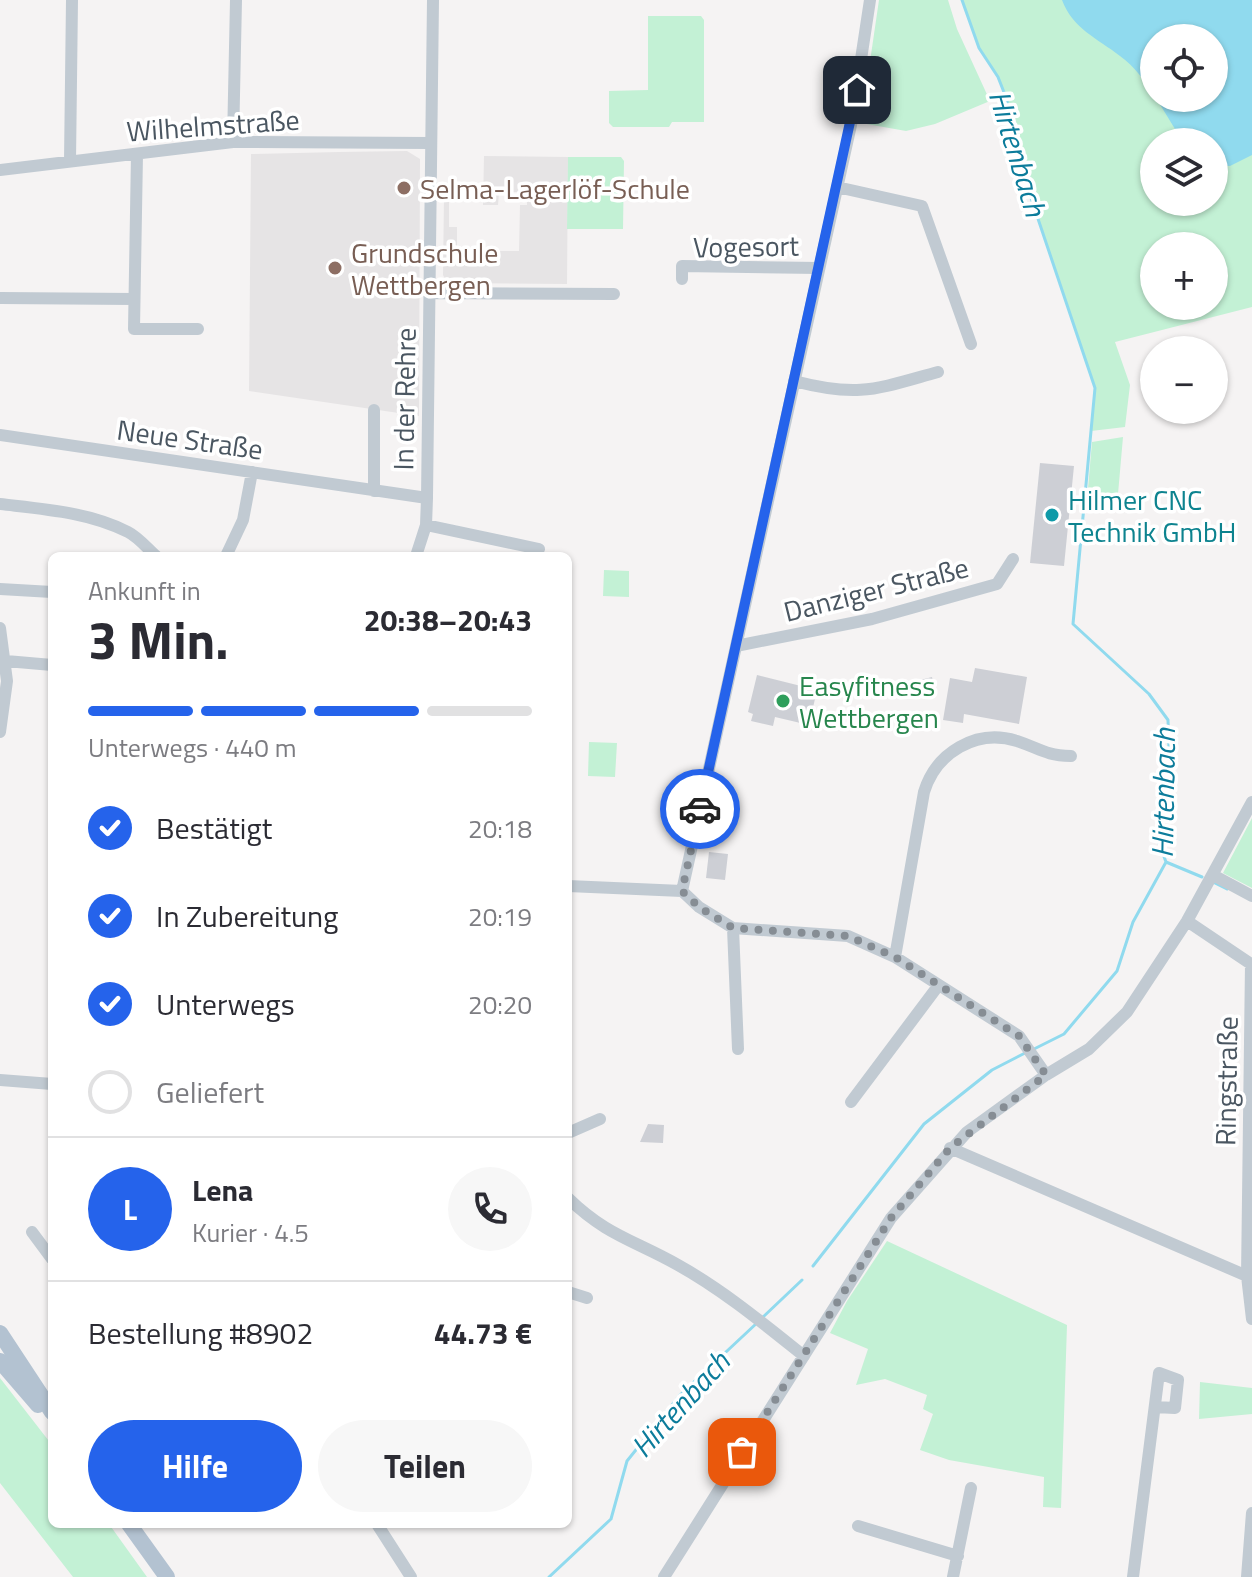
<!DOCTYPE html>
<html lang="de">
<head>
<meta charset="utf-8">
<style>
	:root { --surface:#fff; --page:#f7f7f7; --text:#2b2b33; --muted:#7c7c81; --line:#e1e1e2; --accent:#2563eb }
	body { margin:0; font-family:"Titillium Web",sans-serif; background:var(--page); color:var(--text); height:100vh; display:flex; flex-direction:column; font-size:30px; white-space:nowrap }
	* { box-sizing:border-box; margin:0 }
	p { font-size:26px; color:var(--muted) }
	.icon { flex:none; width:44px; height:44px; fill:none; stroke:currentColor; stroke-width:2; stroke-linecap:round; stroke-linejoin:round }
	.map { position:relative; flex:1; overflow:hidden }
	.side { position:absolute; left:48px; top:552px; width:524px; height:976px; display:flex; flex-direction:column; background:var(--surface); border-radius:12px; box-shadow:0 2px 6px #0004 }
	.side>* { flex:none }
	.tools { position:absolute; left:1140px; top:24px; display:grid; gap:16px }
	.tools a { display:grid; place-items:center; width:88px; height:88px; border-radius:50%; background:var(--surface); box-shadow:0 2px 6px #0004; font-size:40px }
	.pin { position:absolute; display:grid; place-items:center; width:68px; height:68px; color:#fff; margin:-34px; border-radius:16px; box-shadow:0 4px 12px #0006 }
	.courier { position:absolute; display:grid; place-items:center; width:80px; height:80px; margin:-40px; border:6px solid #2563eb; border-radius:50%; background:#fff; color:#222; box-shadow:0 2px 10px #0007 }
	.summary em { font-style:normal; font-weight:700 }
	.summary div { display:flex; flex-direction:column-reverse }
	.summary { display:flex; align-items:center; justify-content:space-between; height:136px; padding:0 40px }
	h1 { font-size:52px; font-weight:700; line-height:60px }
	.bar { display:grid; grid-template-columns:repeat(4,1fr); gap:12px 8px; align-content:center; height:96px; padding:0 40px }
	.bar i { height:10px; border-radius:6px; background:var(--line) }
	.bar .active { background:var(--accent) }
	.bar p { grid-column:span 4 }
	.line { display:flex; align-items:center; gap:20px; padding:0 40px; border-top:2px solid var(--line) }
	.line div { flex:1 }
	.round { display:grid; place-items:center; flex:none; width:84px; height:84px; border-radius:42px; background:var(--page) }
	ol { padding:0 40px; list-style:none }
	li { display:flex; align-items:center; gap:24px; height:88px }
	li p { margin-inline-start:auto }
	li .icon { padding:8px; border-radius:50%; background:var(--accent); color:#fff; stroke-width:4 }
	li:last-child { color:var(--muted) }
	li i { width:44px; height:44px; border:4px solid var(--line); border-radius:50% }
	.button { display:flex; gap:16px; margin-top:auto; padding:16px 40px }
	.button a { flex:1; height:92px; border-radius:48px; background:var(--accent); color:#fff; font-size:32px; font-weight:700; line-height:92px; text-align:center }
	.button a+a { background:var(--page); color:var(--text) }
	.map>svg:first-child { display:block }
	.education { fill:#e6e4e5 }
	.green { fill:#c3f1d5; fill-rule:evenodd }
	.water { fill:#90daee }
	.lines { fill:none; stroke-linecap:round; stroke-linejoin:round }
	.stream { stroke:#90daee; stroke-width:3 }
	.building { fill:#cdcfd5 }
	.minor { stroke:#c1cad2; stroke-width:12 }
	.major { stroke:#b3c2d1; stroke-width:16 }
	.done { stroke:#868d94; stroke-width:8; stroke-dasharray:0 14.4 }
	.route { stroke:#2563eb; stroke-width:10 }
	.education-dot { fill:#8d6e63; stroke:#fff; stroke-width:3 }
	.culture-dot { fill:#0f9aa8; stroke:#fff; stroke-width:3 }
	.leisure-dot { fill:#2e9e5b; stroke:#fff; stroke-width:3 }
	.labels { text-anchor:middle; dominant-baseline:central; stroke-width:7; stroke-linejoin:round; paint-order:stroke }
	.street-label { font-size:28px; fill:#4a5661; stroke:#fff }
	.education-label { font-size:28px; fill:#785e54; stroke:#fff; text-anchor:start }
	.culture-label { font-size:28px; fill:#0d838f; stroke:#fff; text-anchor:start }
	.leisure-label { font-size:28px; fill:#27864d; stroke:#fff; text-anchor:start }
	.water-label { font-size:30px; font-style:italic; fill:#0c7c9b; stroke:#fff }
</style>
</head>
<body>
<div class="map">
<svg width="1252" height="1577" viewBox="0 0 1252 1577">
	<rect width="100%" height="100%" fill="#f5f3f3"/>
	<path class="education" d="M339 152 407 151 420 159 419 416 249 391 251 154Z
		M484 156 568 157 567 284 451 283 446 281 443 275 444 196H449V227H457V251H519L520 205H527V192H499L498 205H483Z"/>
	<path class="green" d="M879 0H948L957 29 990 101 935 124 906 131 861 123Z
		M962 0H1252V307L1115 342 1130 385 1125 427 1091 431 1095 389 1031 198V182L1009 132 1007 100 998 77 979 48ZM1154 38H1214V98H1154ZM1154 142H1214V202H1154ZM1154 246H1214V306H1154Z
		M648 16H701L704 20V122H672L669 127H613L609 123V91L648 90Z
		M568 157H621L624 161 623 229H567Z
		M1123 437 1118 494 1087 500 1092 442Z
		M604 570 629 571V597L603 596Z
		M589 742 617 743 615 777 588 776Z
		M1252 818V888L1223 873Z
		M887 1241 1067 1325 1061 1508 1043 1507 1044 1477 949 1460 920 1450 933 1414 923 1409 927 1395 885 1379 856 1385 868 1349 830 1333 847 1301Z
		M0 1378 52 1445V1524H109L147 1577H73L0 1483Z
		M1200 1382 1252 1388V1414L1199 1419Z"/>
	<path class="water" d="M1062 0H1252V155L1230 166 1214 165V142H1183L1156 98H1214V38H1154V95C1145 81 1134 66 1120 56 1097 38 1073 29 1062 0Z"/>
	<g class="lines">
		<path class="stream" d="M962 0 979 48 998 77 1007 100 1009 132 1031 182V198L1095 388 1073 624 1149 694 1168 720 1169 748 1156 835 1166 862 1133 922 1117 971 1064 1034 1032 1050
			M1166 862 1202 877
			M1215 883 1227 889
			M813 1266 924 1124 992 1070 1025 1053
			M763 1317 802 1280
			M549 1577 611 1519 627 1461 680 1395 758 1322"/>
	</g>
	<path class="building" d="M1040 463 1074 466 1064 566 1030 563Z
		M975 668 1027 677 1019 724 964 714 963 723 943 720 950 678 972 682Z
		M757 675 817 690 809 725 775 717 773 726 751 721 753 714 748 712Z
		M932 677 935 691 909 698 905 684Z
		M709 852 728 854 725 880 706 878Z
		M648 1124 664 1125 663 1143 640 1142Z"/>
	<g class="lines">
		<path class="minor" d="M233 142 236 0
			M137 154 134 329H198
			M70 161 72 0
			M0 170 233 142 430 143
			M837 187 922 206 971 344
			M682 279V266L819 268
			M429 293 614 294
			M0 298 134 299
			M794 381C859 398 876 389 938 372
			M0 435 427 498
			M374 491V410
			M0 504C43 509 89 512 128 532 138 537 147 548 156 556
			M426 525 539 549
			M226 556 243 520 252 472
			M416 556 426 525 427 498 433 0
			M0 589 52 592
			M0 628 7 681 0 732
			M736 646 872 619 997 584 1013 559
			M6 661 52 665
			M1213 875 1252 896
			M568 886 682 891 699 907 733 928 848 936 895 957 1019 1036 1046 1075
			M682 891 851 125 870 0
			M1187 921 1251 964 1247 1276 1252 1319
			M733 928 738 1049
			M895 957 924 792C936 753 976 728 1017 741 1041 749 1044 755 1071 756
			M0 1080 52 1084
			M851 1102 938 986
			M568 1133 600 1119
			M950 1148 1247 1276
			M568 1198C607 1236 634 1240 678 1265 723 1290 764 1324 804 1356
			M32 1232 52 1259
			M568 1292 587 1298
			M377 1524 411 1577
			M858 1526 958 1556
			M664 1577 891 1218 967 1132 1046 1075 1089 1049 1127 1012 1187 921 1252 802
			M953 1577 971 1488
			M1133 1577 1159 1373 1178 1380 1175 1408 1155 1407
			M1247 1577 1252 1513"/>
		<path class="major" d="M0 1333 52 1412
			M0 1361 38 1405
			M129 1524 167 1577"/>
	</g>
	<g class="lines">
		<path class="done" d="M700 809 682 891 699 907 733 928 848 936 895 957 1019 1036 1046 1075 950 1148 891 1218 742 1452"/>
		<path class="route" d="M700 809 857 90"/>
	</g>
	<g class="education-dot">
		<circle cx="404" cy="188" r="8"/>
		<circle cx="335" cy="268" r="8"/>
	</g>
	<circle class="culture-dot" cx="1052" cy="515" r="8"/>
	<circle class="leisure-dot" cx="783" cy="701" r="8"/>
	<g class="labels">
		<g class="street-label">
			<text transform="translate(213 125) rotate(-4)">Wilhelmstraße</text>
			<text transform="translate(746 246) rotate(-1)">Vogesort</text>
			<text transform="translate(404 399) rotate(-89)">In der Rehre</text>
			<text transform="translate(190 439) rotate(8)">Neue Straße</text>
			<text transform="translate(876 589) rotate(-14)">Danziger Straße</text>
			<text transform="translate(1226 1081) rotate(-89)">Ringstraße</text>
		</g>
		<g class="education-label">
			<text x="420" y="188">Selma-Lagerlöf-Schule</text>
			<text x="351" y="252">Grundschule<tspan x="351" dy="32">Wettbergen</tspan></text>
		</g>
		<g class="culture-label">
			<text x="1068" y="499">Hilmer CNC<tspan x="1068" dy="32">Technik GmbH</tspan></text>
		</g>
		<g class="leisure-label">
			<text x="799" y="685">Easyfitness<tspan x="799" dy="32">Wettbergen</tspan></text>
		</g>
		<g class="water-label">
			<text transform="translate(1018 153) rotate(73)">Hirtenbach</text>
			<text transform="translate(1163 793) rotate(-89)">Hirtenbach</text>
			<text transform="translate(680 1404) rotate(-48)">Hirtenbach</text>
		</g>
	</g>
</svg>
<div class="tools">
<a><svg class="icon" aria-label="locate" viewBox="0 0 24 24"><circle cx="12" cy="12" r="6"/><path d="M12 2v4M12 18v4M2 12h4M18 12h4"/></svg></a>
<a><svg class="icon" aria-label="layers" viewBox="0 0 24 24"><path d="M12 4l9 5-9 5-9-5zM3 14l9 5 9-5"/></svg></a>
<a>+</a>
<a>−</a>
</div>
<div class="pin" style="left:742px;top:1452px;background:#ea580c"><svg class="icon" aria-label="bag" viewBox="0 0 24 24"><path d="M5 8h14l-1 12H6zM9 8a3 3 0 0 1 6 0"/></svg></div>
<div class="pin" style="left:857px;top:90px;background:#1f2937"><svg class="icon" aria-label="home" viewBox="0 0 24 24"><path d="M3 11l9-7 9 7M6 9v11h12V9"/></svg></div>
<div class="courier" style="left:700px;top:809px"><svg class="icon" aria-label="car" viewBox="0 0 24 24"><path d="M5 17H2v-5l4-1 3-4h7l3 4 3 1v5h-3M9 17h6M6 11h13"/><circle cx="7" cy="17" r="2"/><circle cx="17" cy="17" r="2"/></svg></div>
<section class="side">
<div class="summary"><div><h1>3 Min.</h1><p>Ankunft in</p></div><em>20:38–20:43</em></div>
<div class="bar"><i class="active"></i><i class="active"></i><i class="active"></i><i></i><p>Unterwegs · 440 m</p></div>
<ol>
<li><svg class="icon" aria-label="check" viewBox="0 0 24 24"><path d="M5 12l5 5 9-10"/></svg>Bestätigt<p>20:18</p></li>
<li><svg class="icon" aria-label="check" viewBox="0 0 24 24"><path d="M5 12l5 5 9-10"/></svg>In Zubereitung<p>20:19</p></li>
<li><svg class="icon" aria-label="check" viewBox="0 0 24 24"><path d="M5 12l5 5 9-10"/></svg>Unterwegs<p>20:20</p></li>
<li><i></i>Geliefert</li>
</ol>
<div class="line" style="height:144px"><b class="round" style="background:var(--accent);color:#fff">L</b><div><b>Lena</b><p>Kurier · 4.5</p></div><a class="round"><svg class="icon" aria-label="phone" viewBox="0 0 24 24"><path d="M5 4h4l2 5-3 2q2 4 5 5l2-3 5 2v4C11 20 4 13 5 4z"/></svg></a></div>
<div class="line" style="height:104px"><div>Bestellung #8902</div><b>44.73 €</b></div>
<div class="button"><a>Hilfe</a><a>Teilen</a></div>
</section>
</div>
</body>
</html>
